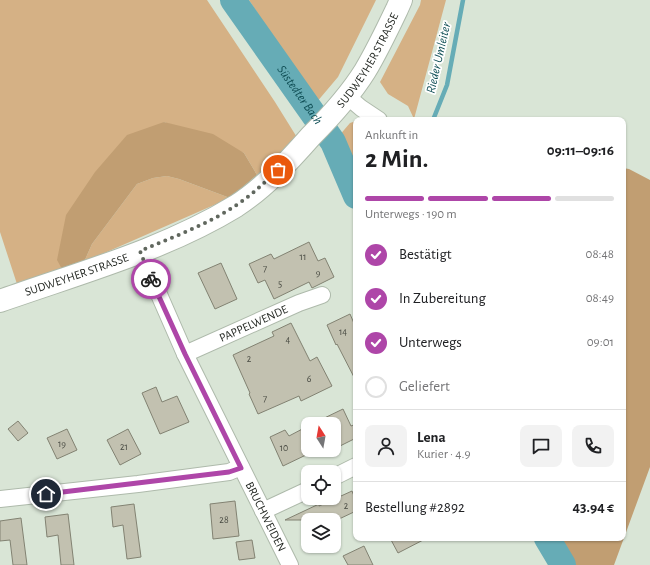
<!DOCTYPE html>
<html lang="de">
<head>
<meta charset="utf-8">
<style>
	:root { --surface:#fff; --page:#f2f2f2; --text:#202124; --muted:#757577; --line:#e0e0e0; --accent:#ae46a8 }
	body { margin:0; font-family:"Alegreya Sans",sans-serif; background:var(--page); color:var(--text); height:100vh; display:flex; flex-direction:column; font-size:15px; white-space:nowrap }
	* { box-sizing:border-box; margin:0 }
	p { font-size:13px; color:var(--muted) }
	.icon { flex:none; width:22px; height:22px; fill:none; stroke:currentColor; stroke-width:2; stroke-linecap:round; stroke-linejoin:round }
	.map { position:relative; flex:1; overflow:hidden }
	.drawer { position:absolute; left:353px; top:117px; width:273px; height:424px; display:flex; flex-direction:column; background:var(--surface); border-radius:8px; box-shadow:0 1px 3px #0004 }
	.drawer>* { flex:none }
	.needle { width:26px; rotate:349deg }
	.buttons { position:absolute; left:301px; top:417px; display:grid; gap:8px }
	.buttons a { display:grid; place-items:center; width:40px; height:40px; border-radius:8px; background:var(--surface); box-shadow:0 1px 3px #0004; font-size:20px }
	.pin { position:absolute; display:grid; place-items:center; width:34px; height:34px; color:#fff; margin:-17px; border:2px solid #fff; border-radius:50%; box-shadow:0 1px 4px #0007 }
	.courier { position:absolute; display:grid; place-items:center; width:40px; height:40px; margin:-20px; border:3px solid #ae46a8; border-radius:50%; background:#fff; color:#222; box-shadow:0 1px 5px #0007 }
	.summary em { font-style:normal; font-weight:700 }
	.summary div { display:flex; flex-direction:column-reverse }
	.summary { display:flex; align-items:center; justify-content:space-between; height:68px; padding:0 12px }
	h1 { font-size:26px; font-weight:700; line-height:30px }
	.bar { display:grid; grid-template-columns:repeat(4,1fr); gap:6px 4px; align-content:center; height:48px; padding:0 12px }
	.bar i { height:5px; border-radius:3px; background:var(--line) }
	.bar .on { background:var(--accent) }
	.bar p { grid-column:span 4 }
	.line { display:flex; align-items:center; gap:10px; padding:0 12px; border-top:1px solid var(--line) }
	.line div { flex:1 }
	.round { display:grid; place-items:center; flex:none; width:42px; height:42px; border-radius:8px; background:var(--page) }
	ol { padding:0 12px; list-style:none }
	li { display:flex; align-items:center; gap:12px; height:44px }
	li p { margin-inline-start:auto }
	li .icon { padding:4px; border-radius:50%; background:var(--accent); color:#fff; stroke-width:4 }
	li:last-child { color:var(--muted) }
	li i { width:22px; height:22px; border:2px solid var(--line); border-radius:50% }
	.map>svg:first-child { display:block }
	.green { fill:#d5b185 }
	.forest { fill:#c19e72 }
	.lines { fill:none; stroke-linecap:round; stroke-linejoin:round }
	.stream { stroke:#66acb6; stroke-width:4.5 }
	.river { stroke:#66acb6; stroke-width:26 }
	.building { fill:#c2c1b0; stroke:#828272 }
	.street-casing { stroke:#aebaab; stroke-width:18 }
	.secondary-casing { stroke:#aebaab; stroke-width:24 }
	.street { stroke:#fff; stroke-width:16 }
	.secondary { stroke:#fff; stroke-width:22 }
	.done { stroke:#60675e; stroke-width:4; stroke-dasharray:0 7.2 }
	.route { stroke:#ae46a8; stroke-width:5 }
	.labels { text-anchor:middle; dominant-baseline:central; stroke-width:3.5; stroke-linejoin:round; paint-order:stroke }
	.number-label { font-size:10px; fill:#484a42 }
	.street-label { font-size:12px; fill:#1f231e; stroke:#fff }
	.water-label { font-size:13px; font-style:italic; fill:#104f56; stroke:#fff }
</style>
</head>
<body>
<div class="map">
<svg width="650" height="565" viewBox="0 0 650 565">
	<rect width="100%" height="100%" fill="#d9e5d6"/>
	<path class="green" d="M0 0H207L275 102 298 139 257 175 244 153 164 122 62 269 17 284 0 232Z
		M249 0H376L338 77 316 103Z
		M421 0H446L414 119 408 106 388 94 380 82 420 5Z
		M356 121V172L338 137 350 123Z
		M167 176 179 179 230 198 84 262 92 244 137 184 153 178Z"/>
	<path class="forest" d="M164 122 213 134 244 153 257 175 230 198 179 179 167 176 153 178 137 184 92 244 84 262 62 269 57 260 66 215 95 172 127 135Z
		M623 168 629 169 650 180V467L614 565H572L556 538H623Z"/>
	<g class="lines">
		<path class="stream" d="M433 120 447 85 463 0"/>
		<g class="river">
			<path id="s1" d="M233 0 333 142 356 196"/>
			<path d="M547 538 563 565"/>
		</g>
	</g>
	<path class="building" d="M309 242 318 261 325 258 334 277 312 288 309 282 274 299 265 280 258 283 249 264 271 254 274 259Z
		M221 263 237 299 215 309 198 273Z
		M350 314 356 328V381L337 344 336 345 327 325Z
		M291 323 310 361 317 357 332 386 301 401 299 396 258 414 249 394 250 393 233 355 274 336 272 332Z
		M156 387 162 402 177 396 189 422 160 434 142 393Z
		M343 409 351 426 356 424V438L334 449V424H312Z
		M18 421 28 433 18 441 8 429Z
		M308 426V454L283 466 270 437 285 430 289 436Z
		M67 429 77 450 57 459 47 438Z
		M128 429 141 454 120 465 107 440Z
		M352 491 356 501V511L337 520H285L319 504V506Z
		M235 501 239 536 213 539 210 504Z
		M134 504 141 557 127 559 123 525 113 527 111 507Z
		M68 514 74 565H61L58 535 47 537 45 517Z
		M21 518 27 565H13L10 540 0 541V521Z
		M390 538H427L398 553Z
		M252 540 255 558 239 560 236 542Z
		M364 546 373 565H348L343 556Z"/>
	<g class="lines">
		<defs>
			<g id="street">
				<path d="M347 96 361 108 379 120"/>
				<path id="s2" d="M140 251 185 354 290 565"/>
				<path id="s3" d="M185 354 299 303 322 295"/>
				<path d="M334 477 356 466"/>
				<path d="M0 499 138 484 229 472 241 467"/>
				<path d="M263 511 308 490"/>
			</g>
			<g id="secondary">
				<path id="s4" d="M0 301C79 273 164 250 236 206 264 188 289 161 311 136 331 116 350 95 365 71 377 51 387 30 397 9L401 0"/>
			</g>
		</defs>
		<use href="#street" class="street-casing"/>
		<use href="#secondary" class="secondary-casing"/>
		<use href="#street" class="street"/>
		<use href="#secondary" class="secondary"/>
	</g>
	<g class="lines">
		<path class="done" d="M151 279 140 251C173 237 209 224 238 204 253 194 265 182 278 170"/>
		<path class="route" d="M46 494 229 472 241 468 185 354 151 279"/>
	</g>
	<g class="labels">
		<g class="number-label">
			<text x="303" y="257">11</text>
			<text x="265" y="269">7</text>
			<text x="318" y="273">9</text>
			<text x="280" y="284">5</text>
			<text x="343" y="332">14</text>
			<text x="288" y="340">4</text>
			<text x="249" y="359">2</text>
			<text x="309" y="379">6</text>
			<text x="265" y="399">7</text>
			<text x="62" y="444">19</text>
			<text x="124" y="447">21</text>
			<text x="284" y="448">10</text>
			<text x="346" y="506">2</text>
			<text x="224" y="520">28</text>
		</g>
		<g class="street-label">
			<text stroke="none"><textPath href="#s4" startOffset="453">SUDWEYHER STRASSE</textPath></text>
			<text stroke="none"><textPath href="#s4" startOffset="81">SUDWEYHER STRASSE</textPath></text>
			<text stroke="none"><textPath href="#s3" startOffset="75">PAPPELWENDE</textPath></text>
			<text stroke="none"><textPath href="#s2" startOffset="294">BRUCHWEIDEN</textPath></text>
		</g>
		<g class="water-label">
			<text transform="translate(439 58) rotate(-77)">Rieder Umleiter</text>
			<text stroke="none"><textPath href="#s1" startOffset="116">Süstedter Bach</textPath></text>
		</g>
	</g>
</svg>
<div class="buttons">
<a><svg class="needle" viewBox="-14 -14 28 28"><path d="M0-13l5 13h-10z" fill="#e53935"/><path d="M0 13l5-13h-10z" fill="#757577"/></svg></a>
<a><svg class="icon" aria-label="locate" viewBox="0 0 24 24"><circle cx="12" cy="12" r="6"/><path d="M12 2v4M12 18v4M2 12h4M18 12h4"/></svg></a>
<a><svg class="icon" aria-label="layers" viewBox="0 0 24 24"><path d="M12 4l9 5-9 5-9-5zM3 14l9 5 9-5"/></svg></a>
</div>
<div class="pin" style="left:278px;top:170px;background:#ea580c"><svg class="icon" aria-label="bag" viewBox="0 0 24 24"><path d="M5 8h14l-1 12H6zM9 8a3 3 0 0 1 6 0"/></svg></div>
<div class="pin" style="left:46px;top:494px;background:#1f2937"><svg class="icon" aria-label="home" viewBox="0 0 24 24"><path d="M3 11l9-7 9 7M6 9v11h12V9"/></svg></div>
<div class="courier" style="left:151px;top:279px"><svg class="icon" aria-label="bike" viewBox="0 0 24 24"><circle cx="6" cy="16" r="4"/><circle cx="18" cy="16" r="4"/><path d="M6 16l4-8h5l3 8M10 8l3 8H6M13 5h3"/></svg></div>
<section class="drawer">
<div class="summary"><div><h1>2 Min.</h1><p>Ankunft in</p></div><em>09:11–09:16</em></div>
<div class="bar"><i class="on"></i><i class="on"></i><i class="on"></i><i></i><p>Unterwegs · 190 m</p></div>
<ol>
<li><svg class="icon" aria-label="check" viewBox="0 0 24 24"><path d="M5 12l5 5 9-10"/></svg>Bestätigt<p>08:48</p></li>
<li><svg class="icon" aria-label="check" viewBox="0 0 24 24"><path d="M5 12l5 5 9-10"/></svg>In Zubereitung<p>08:49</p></li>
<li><svg class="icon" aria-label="check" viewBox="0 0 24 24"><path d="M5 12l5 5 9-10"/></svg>Unterwegs<p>09:01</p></li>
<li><i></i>Geliefert</li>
</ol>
<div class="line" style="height:72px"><a class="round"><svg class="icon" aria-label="person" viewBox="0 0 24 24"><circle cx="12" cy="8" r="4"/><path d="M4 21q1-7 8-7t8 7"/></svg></a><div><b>Lena</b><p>Kurier · 4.9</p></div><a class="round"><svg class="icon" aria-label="chat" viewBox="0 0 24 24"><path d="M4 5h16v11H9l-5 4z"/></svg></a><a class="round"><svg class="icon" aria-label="phone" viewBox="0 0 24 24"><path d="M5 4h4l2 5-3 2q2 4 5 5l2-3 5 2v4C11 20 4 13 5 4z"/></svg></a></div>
<div class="line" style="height:52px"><div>Bestellung #2892</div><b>43.94 €</b></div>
</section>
</div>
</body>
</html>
